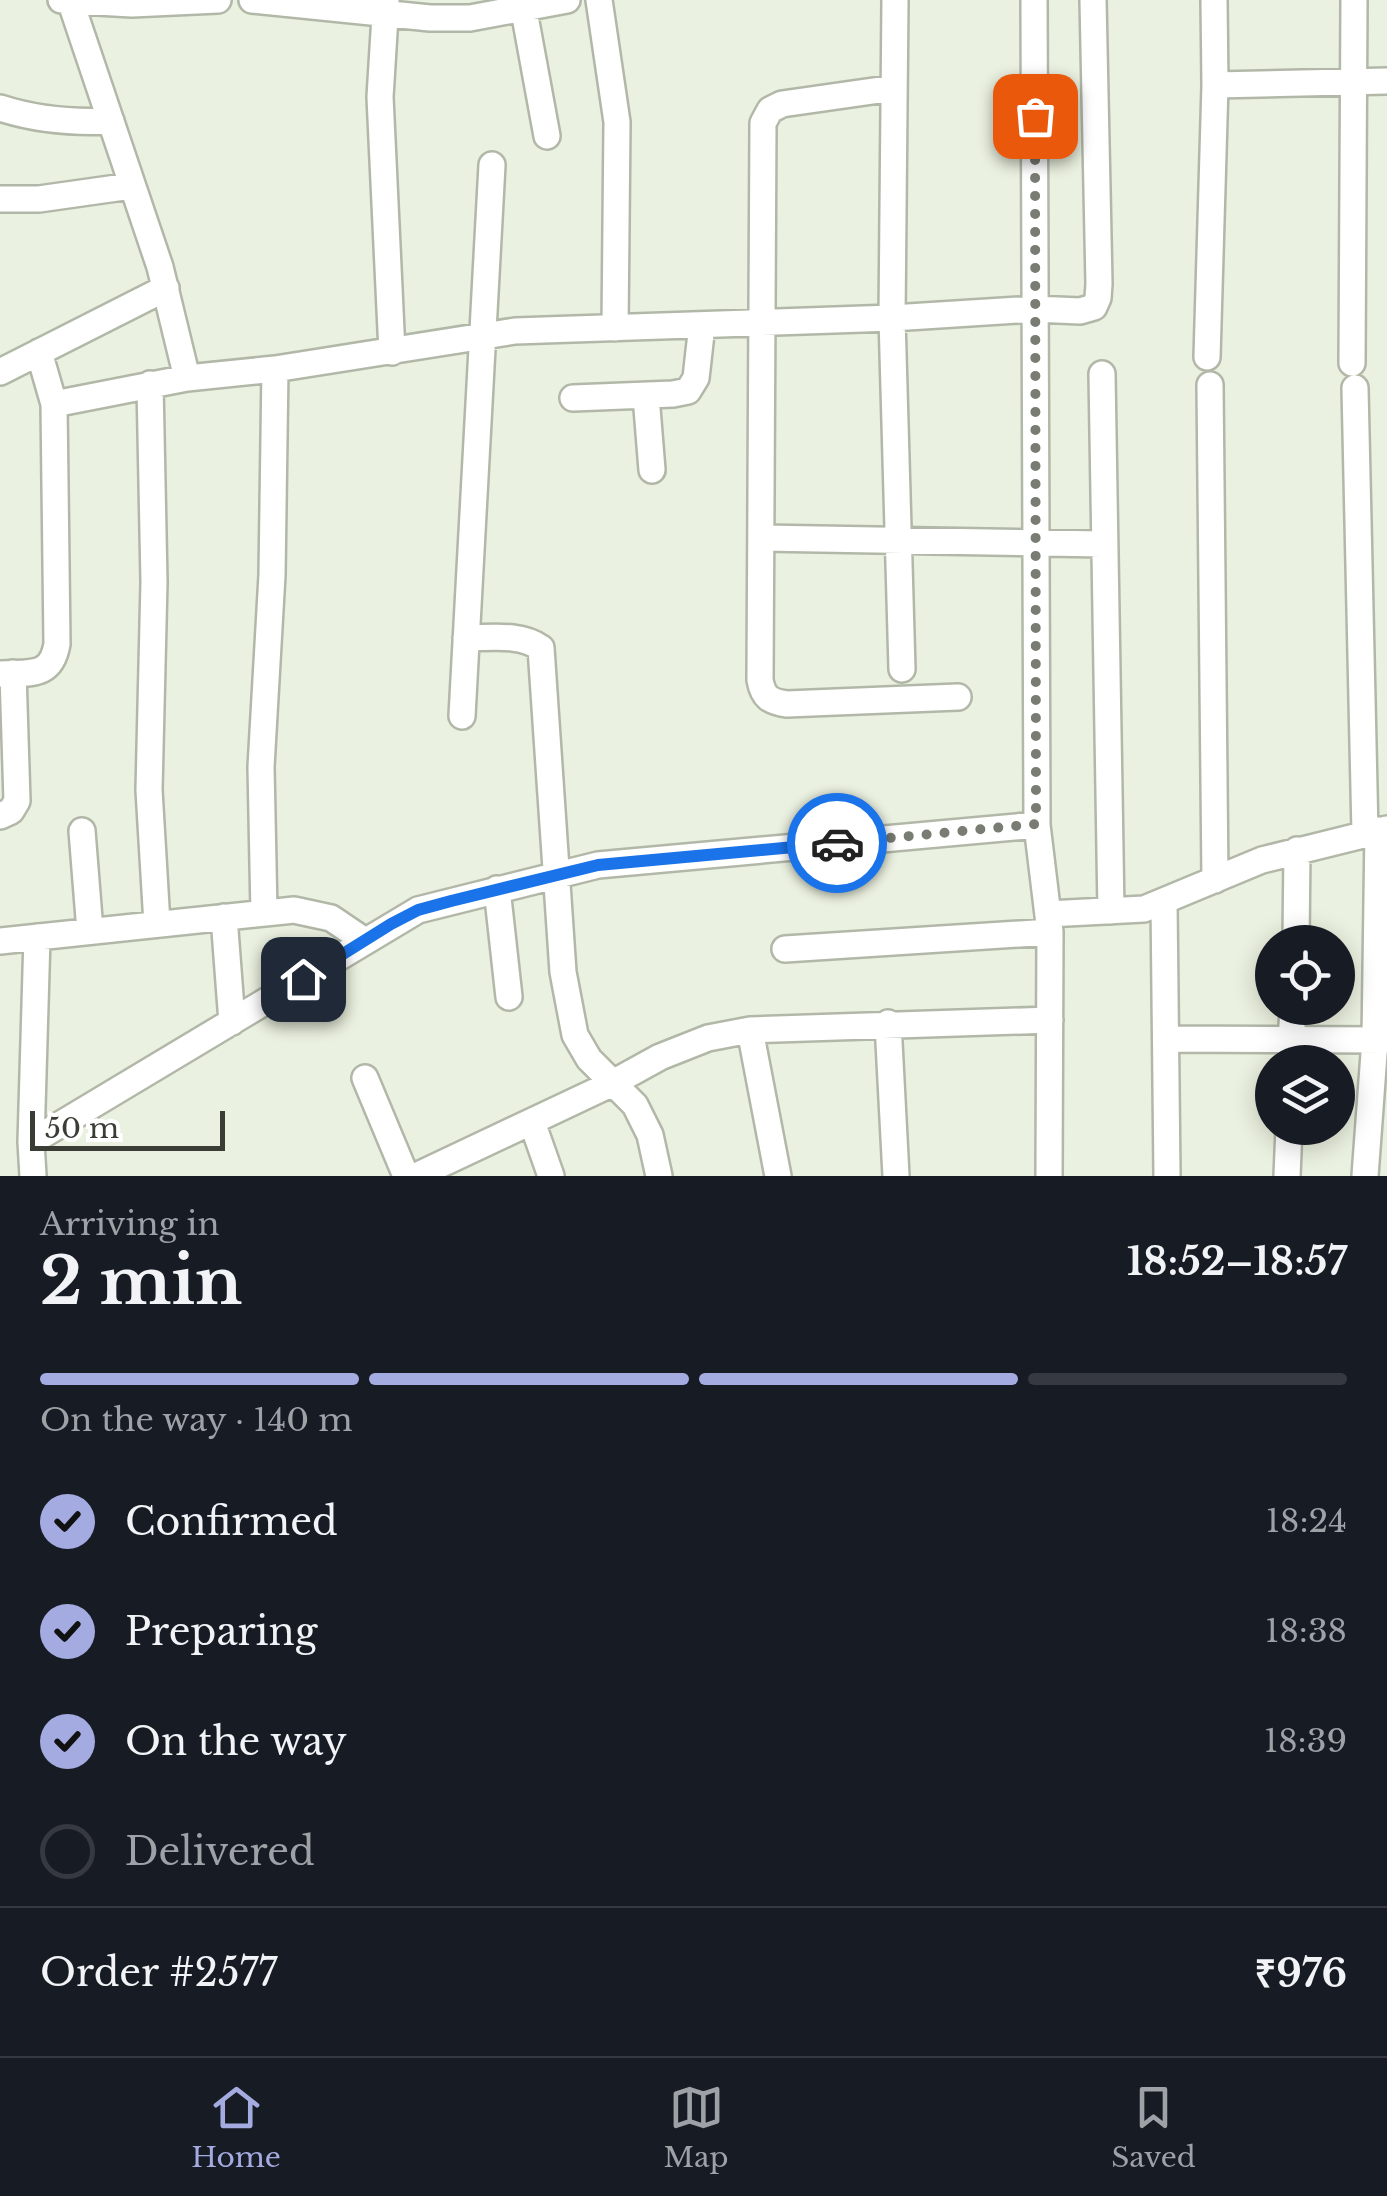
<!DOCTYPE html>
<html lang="en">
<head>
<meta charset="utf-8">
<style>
	:root { --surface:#171b24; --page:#242831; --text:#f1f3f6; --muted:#9ea1a6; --line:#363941; --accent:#a4abe1 }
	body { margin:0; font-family:"Libre Baskerville",serif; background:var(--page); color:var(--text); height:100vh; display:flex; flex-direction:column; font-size:38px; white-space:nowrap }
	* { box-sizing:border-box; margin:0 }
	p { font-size:32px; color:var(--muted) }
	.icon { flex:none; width:55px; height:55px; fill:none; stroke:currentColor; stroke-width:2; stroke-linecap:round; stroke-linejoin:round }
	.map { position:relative; height:1176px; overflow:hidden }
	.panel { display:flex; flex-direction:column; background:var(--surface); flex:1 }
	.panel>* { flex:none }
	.controls { position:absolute; left:1255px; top:925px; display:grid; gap:20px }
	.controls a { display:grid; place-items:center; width:100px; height:100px; border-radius:50%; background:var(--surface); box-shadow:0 5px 25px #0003; font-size:50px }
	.scale { position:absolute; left:30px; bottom:25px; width:195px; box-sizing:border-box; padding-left:10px; border:5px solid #3a3d36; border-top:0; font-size:28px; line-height:35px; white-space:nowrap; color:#3a3d36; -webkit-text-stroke:8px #fff; paint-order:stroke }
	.pin { position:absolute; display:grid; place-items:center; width:85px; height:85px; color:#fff; margin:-42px; border-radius:20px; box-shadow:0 5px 15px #0006 }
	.courier { position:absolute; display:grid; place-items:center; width:100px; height:100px; margin:-50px; border:8px solid #1a73e8; border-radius:50%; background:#fff; color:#222; box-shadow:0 2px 12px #0007 }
	.headline em { font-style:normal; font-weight:700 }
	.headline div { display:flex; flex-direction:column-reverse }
	.headline { display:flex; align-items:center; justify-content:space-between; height:170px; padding:0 40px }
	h1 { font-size:65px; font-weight:700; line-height:75px }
	.bar { display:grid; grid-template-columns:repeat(4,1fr); gap:15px 10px; align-content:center; height:120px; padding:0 40px }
	.bar i { height:12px; border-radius:8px; background:var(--line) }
	.bar .selected { background:var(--accent) }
	.bar p { grid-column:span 4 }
	.line { display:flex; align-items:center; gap:25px; padding:0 40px; border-top:2px solid var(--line) }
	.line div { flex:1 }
	ol { padding:0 40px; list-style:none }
	li { display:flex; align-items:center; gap:30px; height:110px }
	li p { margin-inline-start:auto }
	li .icon { padding:10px; border-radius:50%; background:var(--accent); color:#111; stroke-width:4 }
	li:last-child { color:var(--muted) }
	li i { width:55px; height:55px; border:5px solid var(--line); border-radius:50% }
	.tab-bar { display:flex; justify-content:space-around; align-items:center; height:140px; border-top:2px solid var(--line); background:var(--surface); font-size:28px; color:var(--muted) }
	.tab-bar a { display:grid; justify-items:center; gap:5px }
	.tab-bar .selected { color:var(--accent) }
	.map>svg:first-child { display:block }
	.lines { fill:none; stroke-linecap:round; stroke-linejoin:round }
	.street-casing { stroke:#b2b8a8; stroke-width:30 }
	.street { stroke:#fff; stroke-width:25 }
	.done { stroke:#787c72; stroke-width:10; stroke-dasharray:0 18 }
	.route { stroke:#1a73e8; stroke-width:12 }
</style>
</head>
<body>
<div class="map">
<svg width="1387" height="1176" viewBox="0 0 1387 1176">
	<rect width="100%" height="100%" fill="#ebf1e0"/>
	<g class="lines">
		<defs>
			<path id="street" d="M61 0 132 4 218 0
				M70 0 160 267 187 378
				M252 0 430 18H470L567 0
				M386 0 380 97 392 352
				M522 0 547 136
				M599 0 617 122 615 328
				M895 0 892 318 902 669
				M1034 0 1037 825 1050 932 1049 1176
				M1215 85 1387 81
				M894 88 782 104 770 110 763 123 760 680C763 697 770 702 787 704L958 697
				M0 108C37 120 73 123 111 121
				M0 199H39L131 186
				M1207 357 1215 85 1214 0
				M1352 363 1354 0
				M0 372 166 288
				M1102 374 1111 911
				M150 384 154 582 149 790 157 924
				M1210 385 1215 880
				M1355 388 1365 833
				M646 396 652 470
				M573 398 673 394 688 391 696 378 702 325
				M54 404 187 378 275 369 515 331 892 318 1035 309 1080 311 1094 307 1098 298 1099 284 1093 0
				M761 538 1103 544
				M466 638C491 638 520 633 541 648L563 972 575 1035 589 1059 635 1105 650 1135 659 1176
				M0 674C29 672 51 679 57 644L54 404 39 352
				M462 716 492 165
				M0 816 11 811 17 801 13 673
				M82 831 90 931
				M497 889 509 997
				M1164 902 1167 1176
				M264 913 261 767 272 575 275 369
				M1048 914 1144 909 1262 860 1387 829
				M224 917 232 1022
				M0 941 294 910 331 918 365 941
				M1296 942 1297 850
				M785 949 1050 932
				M888 1023 896 1176
				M750 1030 778 1176
				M1166 1039 1387 1040
				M1290 1062 1293 1008
				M365 1078 406 1176
				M532 1122 551 1176
				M31 1142 418 910 598 865 1037 825
				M33 1176 31 1142 37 937
				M416 1176 611 1084 660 1057 708 1038 750 1030 1050 1020
				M1287 1176 1289 1128
				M1365 1176 1375 1040 1378 830"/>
		</defs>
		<use href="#street" class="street-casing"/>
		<use href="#street" class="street"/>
	</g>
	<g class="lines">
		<path class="done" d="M837 843 1036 824 1035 116"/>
		<path class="route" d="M303 979 391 924 418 910 451 901 598 865 837 843"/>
	</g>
</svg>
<div class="controls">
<a><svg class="icon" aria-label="locate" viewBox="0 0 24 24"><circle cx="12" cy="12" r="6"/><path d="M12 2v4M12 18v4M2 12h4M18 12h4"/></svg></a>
<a><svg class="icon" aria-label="layers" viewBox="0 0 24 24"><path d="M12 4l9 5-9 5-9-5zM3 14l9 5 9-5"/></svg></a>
</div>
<div class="scale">50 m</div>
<div class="pin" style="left:1035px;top:116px;background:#ea580c"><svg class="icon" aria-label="bag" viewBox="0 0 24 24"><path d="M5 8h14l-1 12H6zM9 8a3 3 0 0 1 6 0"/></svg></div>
<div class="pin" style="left:303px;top:979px;background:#1f2937"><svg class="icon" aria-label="home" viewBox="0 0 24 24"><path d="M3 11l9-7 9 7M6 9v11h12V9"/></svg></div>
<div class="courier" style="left:837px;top:843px"><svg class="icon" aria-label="car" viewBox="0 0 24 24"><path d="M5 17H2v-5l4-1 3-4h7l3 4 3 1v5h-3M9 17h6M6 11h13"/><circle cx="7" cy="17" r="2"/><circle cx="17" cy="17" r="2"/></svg></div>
</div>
<section class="panel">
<div class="headline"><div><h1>2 min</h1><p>Arriving in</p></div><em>18:52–18:57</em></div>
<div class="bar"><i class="selected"></i><i class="selected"></i><i class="selected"></i><i></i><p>On the way · 140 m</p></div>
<ol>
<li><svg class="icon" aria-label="check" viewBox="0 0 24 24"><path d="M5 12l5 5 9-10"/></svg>Confirmed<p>18:24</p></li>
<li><svg class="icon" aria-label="check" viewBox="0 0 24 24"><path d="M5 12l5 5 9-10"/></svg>Preparing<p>18:38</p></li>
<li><svg class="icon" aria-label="check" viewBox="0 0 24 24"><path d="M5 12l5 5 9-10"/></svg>On the way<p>18:39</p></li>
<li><i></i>Delivered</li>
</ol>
<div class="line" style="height:130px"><div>Order #2577</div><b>₹976</b></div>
</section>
<nav class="tab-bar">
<a class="selected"><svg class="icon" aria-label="home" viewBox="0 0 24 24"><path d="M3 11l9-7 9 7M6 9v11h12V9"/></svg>Home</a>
<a><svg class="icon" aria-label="map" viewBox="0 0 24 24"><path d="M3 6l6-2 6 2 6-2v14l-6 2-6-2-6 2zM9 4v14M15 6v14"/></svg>Map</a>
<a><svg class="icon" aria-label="saved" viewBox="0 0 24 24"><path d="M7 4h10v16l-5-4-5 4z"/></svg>Saved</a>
</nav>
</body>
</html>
